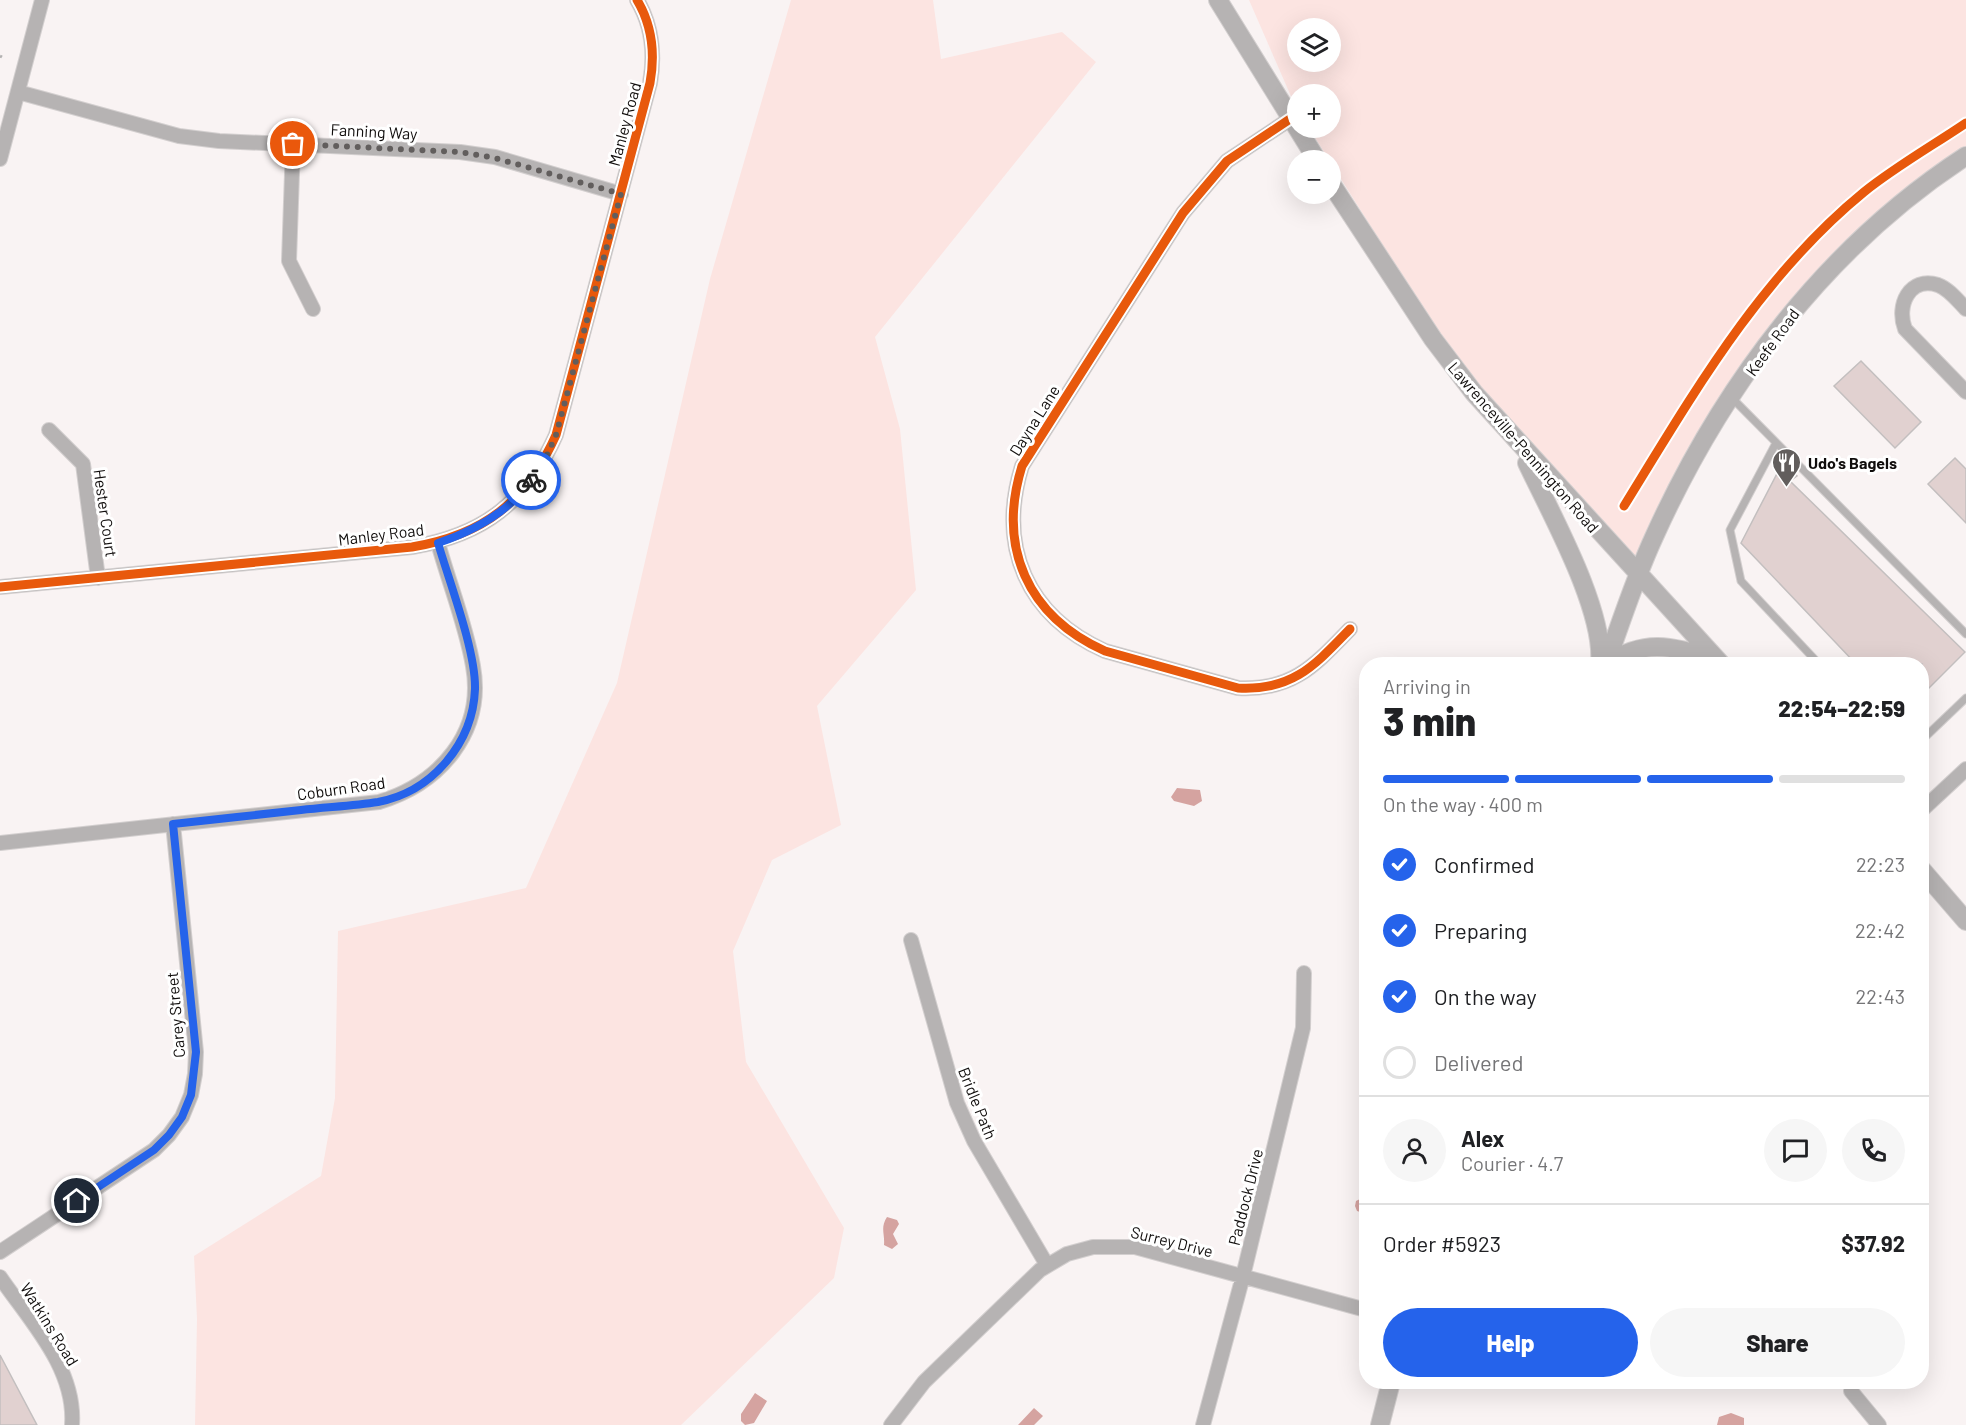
<!DOCTYPE html>
<html lang="en">
<head>
<meta charset="utf-8">
<style>
	:root { --surface:#fff; --page:#f6f6f6; --text:#202124; --muted:#757577; --line:#e0e0e0; --accent:#2563eb }
	body { margin:0; font-family:Barlow,sans-serif; background:var(--page); color:var(--text); height:100vh; display:flex; flex-direction:column; font-size:22px; white-space:nowrap }
	* { box-sizing:border-box; margin:0 }
	p { font-size:20px; color:var(--muted) }
	.icon { flex:none; width:33px; height:33px; fill:none; stroke:currentColor; stroke-width:2; stroke-linecap:round; stroke-linejoin:round }
	.map { position:relative; flex:1; overflow:hidden }
	.drawer { position:absolute; left:1359px; top:657px; width:570px; height:732px; display:flex; flex-direction:column; background:var(--surface); border-radius:24px; box-shadow:0 6px 24px #0002 }
	.drawer>* { flex:none }
	.controls { position:absolute; left:1287px; top:18px; display:grid; gap:12px }
	.controls a { display:grid; place-items:center; width:54px; height:54px; border-radius:50%; background:var(--surface); box-shadow:0 6px 24px #0002; font-size:30px }
	.pin { position:absolute; display:grid; place-items:center; width:51px; height:51px; color:#fff; margin:-26px; border:3px solid #fff; border-radius:50%; box-shadow:0 2px 6px #0007 }
	.courier { position:absolute; display:grid; place-items:center; width:60px; height:60px; margin:-30px; border:4px solid #2563eb; border-radius:50%; background:#fff; color:#222; box-shadow:0 2px 8px #0007 }
	.head em { font-style:normal; font-weight:800 }
	.head div { display:flex; flex-direction:column-reverse }
	.head { display:flex; align-items:center; justify-content:space-between; height:102px; padding:0 24px }
	h1 { font-size:39px; font-weight:800; line-height:45px }
	.bar { display:grid; grid-template-columns:repeat(4,1fr); gap:9px 6px; align-content:center; height:72px; padding:0 24px }
	.bar i { height:8px; border-radius:4px; background:var(--line) }
	.bar .on { background:var(--accent) }
	.bar p { grid-column:span 4 }
	.line { display:flex; align-items:center; gap:15px; padding:0 24px; border-top:2px solid var(--line) }
	.line div { flex:1 }
	.round { display:grid; place-items:center; flex:none; width:63px; height:63px; border-radius:32px; background:var(--page) }
	ol { padding:0 24px; list-style:none }
	li { display:flex; align-items:center; gap:18px; height:66px }
	li p { margin-inline-start:auto }
	li .icon { padding:6px; border-radius:50%; background:var(--accent); color:#fff; stroke-width:4 }
	li:last-child { color:var(--muted) }
	li i { width:33px; height:33px; border:3px solid var(--line); border-radius:50% }
	.button { display:flex; gap:12px; margin-top:auto; padding:12px 24px }
	.button a { flex:1; height:69px; border-radius:36px; background:var(--accent); color:#fff; font-size:24px; font-weight:800; line-height:69px; text-align:center }
	.button a+a { background:var(--page); color:var(--text) }
	.map>svg:first-child { display:block }
	.green { fill:#fce4e1; fill-rule:evenodd }
	.water { fill:#d5a3a0 }
	.building { fill:#e1d1d0; stroke:#c3bfbf; stroke-width:1.5 }
	.lines { fill:none; stroke-linecap:round; stroke-linejoin:round }
	.service-casing { stroke:#d3cfcf; stroke-width:9 }
	.minor-casing { stroke:#d3cfcf; stroke-width:16 }
	.tertiary-casing { stroke:#d3cfcf; stroke-width:20 }
	.path { stroke:#b4b2b2; stroke-width:3; stroke-dasharray:3 4.5; stroke-linecap:butt }
	.service { stroke:#b6b3b3; stroke-width:7 }
	.minor { stroke:#b6b3b3; stroke-width:14 }
	.tertiary { stroke:#b6b3b3; stroke-width:18 }
	.cycleway-casing { stroke:#fff; stroke-width:13 }
	.cycleway { stroke:#e8590c; stroke-width:9 }
	.done { stroke:#625e5d; stroke-width:6; stroke-dasharray:0 10.8 }
	.route { stroke:#2563eb; stroke-width:8 }
	.labels { text-anchor:middle; dominant-baseline:central; stroke-width:6; stroke-linejoin:round; paint-order:stroke }
	.street-label { font-size:16px; fill:#100d0c; stroke:#fff }
	.poi-label { font-size:16px; font-weight:bold; fill:#100d0c; stroke:#fff; text-anchor:start }
</style>
</head>
<body>
<div class="map">
<svg width="1966" height="1425" viewBox="0 0 1966 1425">
	<rect width="100%" height="100%" fill="#f9f3f3"/>
	<path class="green" d="M791 0H933L941 59 1062 32 1096 62 875 337 900 429 916 590 817 706 841 825 772 860 733 951 746 1062 844 1228 834 1278 681 1425H195L197 1319 194 1256 321 1176 335 1098 338 931 526 888 617 683 710 279Z
		M1249 0H1966V151L1810 283 1636 564 1472 378 1434 327 1309 128H1330V94H1298L1297 110ZM1298 28H1330V62H1298Z"/>
	<path class="water" d="M1177 788 1200 790 1202 801 1194 806 1174 801 1171 797Z
		M1360 1199 1366 1201V1214L1357 1211 1355 1206 1356 1201Z
		M887 1217 897 1220 899 1224 893 1234 898 1244 892 1249 884 1245C885 1233 880 1228 887 1217Z
		M755 1393 767 1401 754 1423 745 1425 741 1421V1414Z
		M1034 1408 1043 1416 1034 1425H1018Z
		M1731 1413 1744 1418V1425H1717L1719 1417Z"/>
	<path class="building" d="M1861 361 1921 422 1895 448 1834 386Z
		M1955 458 1966 469V523L1928 484Z
		M1783 462 1797 476 1790 481 1965 652 1922 695V664H1856L1741 543Z
		M0 1355 37 1425H0Z"/>
	<g class="lines">
		<defs>
			<path id="service" d="M1732 398 1966 634
				M1776 443 1730 530 1741 581 1819 664
				M1922 740 1966 698"/>
			<path id="minor" d="M18 92 179 136 219 141 460 152 495 157 621 194
				M1290 119 1227 161 1183 213 1022 466C997 547 1027 616 1105 651L1238 688C1293 691 1315 665 1350 629
				M293 144 289 261 313 309
				M0 159 42 0
				M1966 309C1958 301 1949 289 1938 285 1909 276 1896 306 1905 329L1966 392
				M49 430 83 464 98 578
				M0 587 412 547C484 535 526 502 556 435L650 83C655 55 652 25 637 0
				M1922 810 1966 769
				M0 843 379 802C439 784 485 733 473 666 466 625 449 583 438 543
				M911 940 957 1103 974 1141 1047 1265
				M0 1252 154 1150 169 1135 182 1117 191 1095 195 1074 196 1052 173 824
				M0 1277C30 1321 76 1368 72 1425
				M1851 1391 1879 1425
				M891 1425 924 1382 1040 1270 1067 1254 1093 1247H1135L1366 1310
				M1203 1425 1243 1276 1303 1028 1304 973"/>
			<path id="tertiary" d="M1218 0 1317 160
				M1330 182 1433 339 1474 393 1721 664
				M1527 463C1551 514 1605 610 1600 664
				M1606 664C1621 622 1635 578 1654 537 1722 386 1826 247 1966 156
				M1607 664C1647 637 1673 647 1716 660
				M1922 870 1966 921
				M1380 1425 1391 1382"/>
		</defs>
		<use href="#service" class="service-casing"/>
		<use href="#minor" class="minor-casing"/>
		<use href="#tertiary" class="tertiary-casing"/>
		<path class="path" d="M0 56 2 57"/>
		<use href="#service" class="service"/>
		<use href="#minor" class="minor"/>
		<use href="#tertiary" class="tertiary"/>
		<defs>
			<path id="cycleway" d="M1290 119 1227 161 1183 213 1022 466C997 547 1027 616 1105 651L1238 688C1293 691 1315 665 1350 629
				M1624 506C1693 394 1760 277 1864 192 1895 167 1932 146 1966 123
				M0 587 412 547C484 535 526 502 556 435L650 83C655 55 652 25 637 0"/>
		</defs>
		<use href="#cycleway" class="cycleway-casing"/>
		<use href="#cycleway" class="cycleway"/>
	</g>
	<g class="lines">
		<path class="done" d="M293 144 460 152 495 158 621 194 556 435 544 462 531 480"/>
		<path class="route" d="M77 1201 154 1150 169 1135 182 1117 191 1095 196 1052 173 824C216 819 258 815 301 810 326 807 353 806 378 802 432 792 473 743 475 689 476 651 449 581 438 543 474 531 509 512 531 480"/>
	</g>
	<defs>
		<symbol id="restaurant-pin" viewBox="-11 -11 22 30"><path d="M0 17L-7.5 6A9.5 9.5 0 1 1 7.5 6Z" fill="#625e5d" stroke="#fff"/><path d="M-5-6h1v4h1v-4h1v4h1v-4h1v5L-1.5 .5V6h-2V.5L-5-1ZM5-6V6H3V1.5H1.5Q1.5-4 5-6Z" fill="#fff"/></symbol>
	</defs>
	<g fill-rule="evenodd">
		<use href="#restaurant-pin" x="1770" y="446" width="33" height="45"/>
	</g>
	<g class="labels">
		<g class="street-label">
			<text transform="translate(624 124) rotate(-75)">Manley Road</text>
			<text transform="translate(374 131) rotate(3)">Fanning Way</text>
			<text transform="translate(1772 342) rotate(-54)">Keefe Road</text>
			<text transform="translate(1034 420) rotate(-58)">Dayna Lane</text>
			<text transform="translate(1524 447) rotate(49)">Lawrenceville-Pennington Road</text>
			<text transform="translate(106 513) rotate(82)">Hester Court</text>
			<text transform="translate(381 534) rotate(-7)">Manley Road</text>
			<text transform="translate(341 788) rotate(-8)">Coburn Road</text>
			<text transform="translate(175 1015) rotate(-95)">Carey Street</text>
			<text transform="translate(978 1103) rotate(68)">Bridle Path</text>
			<text transform="translate(1245 1197) rotate(-76)">Paddock Drive</text>
			<text transform="translate(1172 1241) rotate(14)">Surrey Drive</text>
			<text transform="translate(50 1324) rotate(58)">Watkins Road</text>
		</g>
		<g class="poi-label">
			<text x="1808" y="462">Udo's Bagels</text>
		</g>
	</g>
</svg>
<div class="controls">
<a><svg class="icon" aria-label="layers" viewBox="0 0 24 24"><path d="M12 4l9 5-9 5-9-5zM3 14l9 5 9-5"/></svg></a>
<a>+</a>
<a>−</a>
</div>
<div class="pin" style="left:293px;top:144px;background:#ea580c"><svg class="icon" aria-label="bag" viewBox="0 0 24 24"><path d="M5 8h14l-1 12H6zM9 8a3 3 0 0 1 6 0"/></svg></div>
<div class="pin" style="left:77px;top:1201px;background:#1f2937"><svg class="icon" aria-label="home" viewBox="0 0 24 24"><path d="M3 11l9-7 9 7M6 9v11h12V9"/></svg></div>
<div class="courier" style="left:531px;top:480px"><svg class="icon" aria-label="bike" viewBox="0 0 24 24"><circle cx="6" cy="16" r="4"/><circle cx="18" cy="16" r="4"/><path d="M6 16l4-8h5l3 8M10 8l3 8H6M13 5h3"/></svg></div>
<section class="drawer">
<div class="head"><div><h1>3 min</h1><p>Arriving in</p></div><em>22:54–22:59</em></div>
<div class="bar"><i class="on"></i><i class="on"></i><i class="on"></i><i></i><p>On the way · 400 m</p></div>
<ol>
<li><svg class="icon" aria-label="check" viewBox="0 0 24 24"><path d="M5 12l5 5 9-10"/></svg>Confirmed<p>22:23</p></li>
<li><svg class="icon" aria-label="check" viewBox="0 0 24 24"><path d="M5 12l5 5 9-10"/></svg>Preparing<p>22:42</p></li>
<li><svg class="icon" aria-label="check" viewBox="0 0 24 24"><path d="M5 12l5 5 9-10"/></svg>On the way<p>22:43</p></li>
<li><i></i>Delivered</li>
</ol>
<div class="line" style="height:108px"><a class="round"><svg class="icon" aria-label="person" viewBox="0 0 24 24"><circle cx="12" cy="8" r="4"/><path d="M4 21q1-7 8-7t8 7"/></svg></a><div><b>Alex</b><p>Courier · 4.7</p></div><a class="round"><svg class="icon" aria-label="chat" viewBox="0 0 24 24"><path d="M4 5h16v11H9l-5 4z"/></svg></a><a class="round"><svg class="icon" aria-label="phone" viewBox="0 0 24 24"><path d="M5 4h4l2 5-3 2q2 4 5 5l2-3 5 2v4C11 20 4 13 5 4z"/></svg></a></div>
<div class="line" style="height:78px"><div>Order #5923</div><b>$37.92</b></div>
<div class="button"><a>Help</a><a>Share</a></div>
</section>
</div>
</body>
</html>
